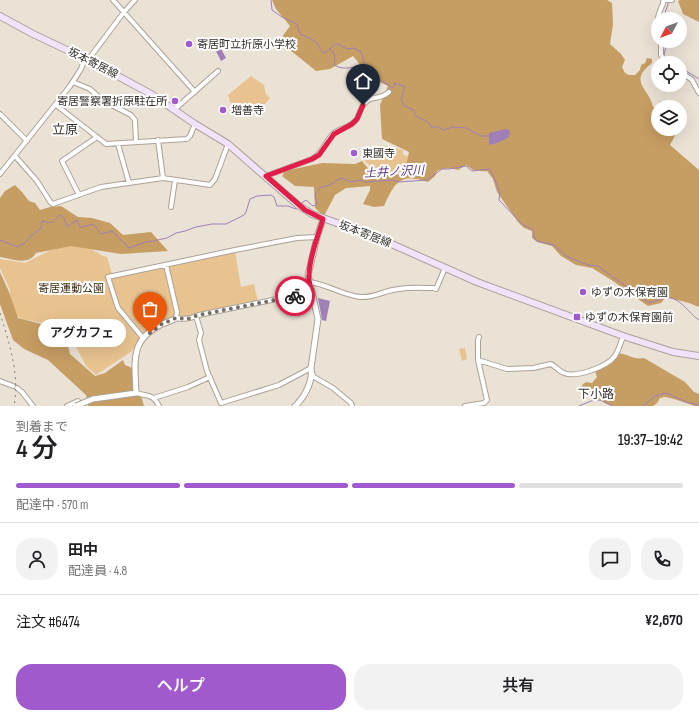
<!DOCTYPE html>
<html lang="ja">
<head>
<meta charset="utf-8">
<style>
	:root { --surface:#fff; --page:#f2f2f2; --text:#202124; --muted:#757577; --line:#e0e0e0; --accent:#a05ace }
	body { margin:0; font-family:"Sofia Sans Condensed","Noto Sans JP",sans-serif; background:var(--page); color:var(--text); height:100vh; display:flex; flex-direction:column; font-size:15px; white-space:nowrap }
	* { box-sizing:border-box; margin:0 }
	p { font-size:13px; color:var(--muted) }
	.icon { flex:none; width:22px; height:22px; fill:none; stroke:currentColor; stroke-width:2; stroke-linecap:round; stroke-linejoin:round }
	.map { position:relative; height:406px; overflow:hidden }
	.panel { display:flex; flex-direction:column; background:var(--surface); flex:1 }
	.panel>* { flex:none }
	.needle { width:26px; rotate:229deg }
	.tools { position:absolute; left:651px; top:12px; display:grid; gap:8px }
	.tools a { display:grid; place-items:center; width:36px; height:36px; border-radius:50%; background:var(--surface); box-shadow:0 4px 16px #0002; font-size:20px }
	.pin { position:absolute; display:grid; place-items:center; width:34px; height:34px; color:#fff; margin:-41px -17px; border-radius:50% 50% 50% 0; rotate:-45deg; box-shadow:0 0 4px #0007 }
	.pin .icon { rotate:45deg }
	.courier { position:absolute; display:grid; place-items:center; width:40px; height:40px; margin:-20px; border:3px solid #e11d48; border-radius:50%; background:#fff; color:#222; box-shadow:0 1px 5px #0007 }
	.bubble { position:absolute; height:28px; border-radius:14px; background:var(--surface); box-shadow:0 4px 16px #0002; font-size:13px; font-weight:600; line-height:28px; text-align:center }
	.head em { font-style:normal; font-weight:600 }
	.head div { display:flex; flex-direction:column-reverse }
	.head { display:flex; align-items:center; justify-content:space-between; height:68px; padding:0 16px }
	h1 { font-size:26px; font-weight:600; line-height:30px }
	.bar { display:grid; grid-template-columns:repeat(4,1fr); gap:6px 4px; align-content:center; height:48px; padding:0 16px }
	.bar i { height:5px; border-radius:3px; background:var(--line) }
	.bar .selected { background:var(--accent) }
	.bar p { grid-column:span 4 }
	.line { display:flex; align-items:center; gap:10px; padding:0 16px; border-top:1px solid var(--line) }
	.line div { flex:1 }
	.round { display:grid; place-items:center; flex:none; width:42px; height:42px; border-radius:16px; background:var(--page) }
	.primary-button { display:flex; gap:8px; margin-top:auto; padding:8px 16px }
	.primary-button a { flex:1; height:46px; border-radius:16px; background:var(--accent); color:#fff; font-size:16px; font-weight:600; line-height:46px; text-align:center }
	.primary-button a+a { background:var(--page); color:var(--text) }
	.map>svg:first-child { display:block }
	.green { fill:#e8c390 }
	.forest { fill:#c69d63 }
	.water { fill:#9f7fb7 }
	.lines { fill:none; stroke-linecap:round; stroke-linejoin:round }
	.stream { stroke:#9f7fb7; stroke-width:1 }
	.minor-casing { stroke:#aba297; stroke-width:6 }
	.tertiary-casing { stroke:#aba297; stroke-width:7 }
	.secondary-casing { stroke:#aba297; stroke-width:8 }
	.minor { stroke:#fff; stroke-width:4 }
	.tertiary { stroke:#fff; stroke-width:5 }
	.secondary { stroke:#f2e3fc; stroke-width:6 }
	.rail { stroke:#847e76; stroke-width:1; stroke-dasharray:2 4; stroke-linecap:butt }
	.tertiary-bridge-casing { stroke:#aba297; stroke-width:7; stroke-linecap:butt }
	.tertiary-bridge { stroke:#fff; stroke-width:5 }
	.done { stroke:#746e67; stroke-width:4; stroke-dasharray:0 7.2 }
	.route { stroke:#e11d48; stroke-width:5 }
	.poi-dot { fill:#a05ace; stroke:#fff; stroke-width:1.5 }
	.labels { text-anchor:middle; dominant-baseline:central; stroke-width:4; stroke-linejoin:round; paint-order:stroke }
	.poi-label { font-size:11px; fill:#34302b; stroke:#fff; text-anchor:start }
	.street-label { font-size:11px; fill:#34302b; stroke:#fff }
	.park-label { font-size:11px; fill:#423016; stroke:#fff }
	.water-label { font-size:12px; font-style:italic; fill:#62387e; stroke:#fff }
	.neighbourhood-label { font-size:12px; fill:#34302b; stroke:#fff }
	.quarter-label { font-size:13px; fill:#34302b; stroke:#fff }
</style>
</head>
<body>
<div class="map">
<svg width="699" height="406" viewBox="0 0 699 406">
	<rect width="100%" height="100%" fill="#ebe2d6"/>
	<path class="green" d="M251 76 264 85 266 94 270 98 265 104 249 112 247 110 240 116 230 102 228 95Z
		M380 145 403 150V155L408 156 406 172C388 173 376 174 364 160L374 157 378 152 376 150V147H379Z
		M61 245C73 245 82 245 93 250 98 253 101 256 107 257L113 277 235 251 241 287 254 284 258 301 186 317 169 319 160 322 139 339 132 351 96 375 86 366 75 345 54 326 23 319 15 315 10 303V290L0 268V259L25 263Z
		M465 348 467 359 462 361 459 349Z"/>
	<path class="forest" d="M272 0H607L612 3 613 24 610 44 621 54 625 60 622 67 625 73 629 75H635L640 70 641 65 645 63 647 58 652 59V63C627 82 650 89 653 107H657L660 101 663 107H658V129H676L677 132 670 145 699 170V307L689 303 666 297 661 303 648 306 625 290 613 281 592 268 576 265 561 256 552 246 537 242 532 238V231L524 228 518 222 497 192 493 179 487 171C482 172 478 170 473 170L466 165 458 170C450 168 445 167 437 171L435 176 428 182C400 173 395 182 384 206L374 207 363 204 370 190V186L346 188 335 195 324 216 315 208 314 187 295 186 282 176 285 171 322 163 355 164 362 161 371 172 404 175 409 152 382 139 380 105 388 86 371 78 353 56 330 69 316 71 279 41 290 26 276 9Z
		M680 0H699V22L683 14 678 1Z
		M15 185 22 192 29 201 35 203 40 210 50 207 61 206 78 217 92 218 110 223 123 235 151 232 168 251 121 254 71 246 36 253C28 266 13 259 0 257V198L5 191Z
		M0 272 9 292 18 318 64 330 70 354 95 376 105 373 123 360 125 365 132 368 139 394 142 399 144 406H88L86 395 48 360 24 349 13 340 0 304Z
		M618 353C628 354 633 360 644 358L685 382 694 392 699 394V406H695L674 399 665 397 660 398 657 403 653 406C643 406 621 406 612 406 600 403 593 392 582 388V385L586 382 592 383 597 377 595 371 609 363Z"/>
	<path class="water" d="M220 47 226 58 221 61 215 49Z
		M506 129 509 130 510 133 508 138 497 143 489 145V133Z
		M318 298 330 301 326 321 322 320Z"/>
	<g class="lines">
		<path class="stream" d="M271 0 272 10 282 17 297 24 300 34C303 35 316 41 317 43 320 47 319 51 325 53L330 49C336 54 335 58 334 65 344 71 355 67 365 64L379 79 393 88 395 83 405 87 401 99 403 103 405 106 413 110 416 116 429 123 431 127H438L444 130 453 127 466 128 481 136H489
			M663 19 669 1
			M667 41 664 55 667 59 673 63
			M330 49 335 44H338L347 49 354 48 361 52 365 64
			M680 67 699 79
			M300 204 306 200 313 206 316 205 317 202 315 196C318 187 322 187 330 185 334 183 337 180 341 178L352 182 360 180 366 182 392 180 399 182 427 180 442 169H449L466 166 472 171 490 169 500 192 499 200 522 224 533 230 534 231V237L537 241 554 245 566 256 578 261 588 265 598 266 647 302C655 303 659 299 665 298 679 295 689 314 699 320
			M0 240 17 247 25 243 31 236 41 228 42 221C56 224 49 223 60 215L64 218 67 226H68L77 220 80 227H82L93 224 101 234 112 231 129 248 146 242 153 241 167 238 176 233 185 231 196 227 212 224H226L244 215 246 212 250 199 257 196 271 195 274 197 277 206H288L296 209
			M579 406C594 400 597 396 612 406
			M643 406 655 396 666 393 686 402 699 405"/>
		<defs>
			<path id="minor" d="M113 0 195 92
				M663 0H672
				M658 24C656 15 662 9 664 0
				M661 41V55L667 63
				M88 60 124 12 135 0
				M680 71 692 80 699 93
				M73 82 90 89 102 100 131 115 135 120 136 142
				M56 105 106 144 187 139 190 136 195 124
				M175 109 218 71
				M0 114 27 141
				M158 140 163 178
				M118 144 129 183
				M15 156 37 181 51 203 53 204 101 187 163 178 210 185 215 179 228 144
				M0 174 70 86 81 69 85 58
				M266 176 312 159C324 152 325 141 334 133 341 128 351 127 356 120 360 115 360 106 367 101 373 96 380 100 389 92
				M79 195 62 161 97 137
				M171 207 175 180
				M166 265 177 312 176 318C184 320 192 318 199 315L311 292
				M309 282C327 284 342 295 360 297 376 298 384 290 399 289 410 287 422 288 433 288L436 289 445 268
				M196 316 201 333 199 340 207 371 221 403 279 385 311 368
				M143 338 118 308 108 277 235 250 297 238 317 237
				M478 360 507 369 533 368 551 364C555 366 559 371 564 373 576 378 607 367 615 356 619 350 621 342 623 336
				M312 373 314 377 333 388 351 403 352 406
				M0 381 13 386
				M17 388 22 392 33 406
				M136 393C149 397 152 393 159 406
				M154 398 188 387 210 377
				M67 406 78 401 80 406
				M465 406 484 403 487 400 478 360V340L479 337"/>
			<path id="tertiary" d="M93 399 136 393C135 362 129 340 162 324 167 322 172 321 176 318
				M295 406C305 397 313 381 311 368L318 319 308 275 317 237 323 219"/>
			<path id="secondary" d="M0 16 33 34 88 60 151 94 195 124 228 144 298 205 312 214 378 238 477 282 623 336 673 352 699 356"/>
		</defs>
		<use href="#minor" class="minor-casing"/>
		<use href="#tertiary" class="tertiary-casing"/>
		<use href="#secondary" class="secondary-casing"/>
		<use href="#minor" class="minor"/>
		<use href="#tertiary" class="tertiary"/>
		<use href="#secondary" class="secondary"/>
		<path class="rail" d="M0 313C9 343 20 374 14 406"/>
		<defs>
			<path id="tertiary-bridge" d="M76 406 93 399"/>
		</defs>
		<use href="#tertiary-bridge" class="tertiary-bridge-casing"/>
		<use href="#tertiary-bridge" class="tertiary-bridge"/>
	</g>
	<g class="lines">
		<path class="done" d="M150 333 162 324 176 318 187 319 199 315 295 296"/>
		<path class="route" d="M295 296 312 292C310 286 308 280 309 274 310 255 318 236 323 219L305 210 266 176 312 159 319 155 334 134 352 124 357 119 363 105"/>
	</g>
	<g class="poi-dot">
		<circle cx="189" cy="44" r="4"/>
		<circle cx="175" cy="101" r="4"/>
		<circle cx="223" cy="110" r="4"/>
		<circle cx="354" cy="153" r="4"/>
		<circle cx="583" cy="292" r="4"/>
		<rect x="573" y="313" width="8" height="8" rx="2"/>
	</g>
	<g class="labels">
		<g class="poi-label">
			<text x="197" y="44">寄居町立折原小学校</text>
			<text x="167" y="101" text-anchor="end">寄居警察署折原駐在所</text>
			<text x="231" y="110">増善寺</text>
			<text x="362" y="153">東國寺</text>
			<text x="591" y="292">ゆずの木保育園</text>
			<text x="585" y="317">ゆずの木保育園前</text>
		</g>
		<g class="street-label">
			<text transform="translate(93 63) rotate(27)">坂本寄居線</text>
			<text transform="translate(365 234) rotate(21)">坂本寄居線</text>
		</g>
		<g class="park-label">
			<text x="71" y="288">寄居運動公園</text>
		</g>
		<g class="water-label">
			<text transform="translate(394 172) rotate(-3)">土井ノ沢川</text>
		</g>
		<g class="neighbourhood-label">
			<text x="596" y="394">下小路</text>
		</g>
		<g class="quarter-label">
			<text x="65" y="130">立原</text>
		</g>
	</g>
</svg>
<div class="tools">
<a><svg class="needle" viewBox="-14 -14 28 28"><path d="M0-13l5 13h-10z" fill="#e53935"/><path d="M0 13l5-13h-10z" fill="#757577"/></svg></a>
<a><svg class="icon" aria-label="locate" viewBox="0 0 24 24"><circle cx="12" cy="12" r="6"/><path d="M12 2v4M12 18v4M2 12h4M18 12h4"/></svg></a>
<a><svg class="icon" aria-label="layers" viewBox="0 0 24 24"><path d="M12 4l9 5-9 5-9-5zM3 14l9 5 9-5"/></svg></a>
</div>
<div class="pin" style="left:150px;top:333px;background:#ea580c"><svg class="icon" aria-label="bag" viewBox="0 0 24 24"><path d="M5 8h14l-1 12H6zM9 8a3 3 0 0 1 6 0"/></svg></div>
<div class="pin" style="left:363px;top:105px;background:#1f2937"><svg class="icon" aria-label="home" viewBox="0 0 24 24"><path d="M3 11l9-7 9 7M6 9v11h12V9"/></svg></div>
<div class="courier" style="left:295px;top:296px"><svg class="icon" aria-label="bike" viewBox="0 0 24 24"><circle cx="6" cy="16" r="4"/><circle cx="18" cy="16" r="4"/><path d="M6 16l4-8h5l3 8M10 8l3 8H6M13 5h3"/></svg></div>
<div class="bubble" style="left:38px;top:319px;width:88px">アグカフェ</div>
</div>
<section class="panel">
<div class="head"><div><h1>4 分</h1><p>到着まで</p></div><em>19:37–19:42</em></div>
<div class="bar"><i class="selected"></i><i class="selected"></i><i class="selected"></i><i></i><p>配達中 · 570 m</p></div>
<div class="line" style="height:72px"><a class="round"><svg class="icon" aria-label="person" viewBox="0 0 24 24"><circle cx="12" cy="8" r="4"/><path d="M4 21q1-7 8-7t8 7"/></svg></a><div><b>田中</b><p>配達員 · 4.8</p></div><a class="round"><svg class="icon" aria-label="chat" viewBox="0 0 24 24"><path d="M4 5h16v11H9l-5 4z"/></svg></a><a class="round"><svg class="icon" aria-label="phone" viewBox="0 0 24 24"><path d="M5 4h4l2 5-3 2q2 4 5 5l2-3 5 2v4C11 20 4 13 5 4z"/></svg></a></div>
<div class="line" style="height:52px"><div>注文 #6474</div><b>¥2,670</b></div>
<div class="primary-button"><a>ヘルプ</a><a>共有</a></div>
</section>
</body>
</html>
